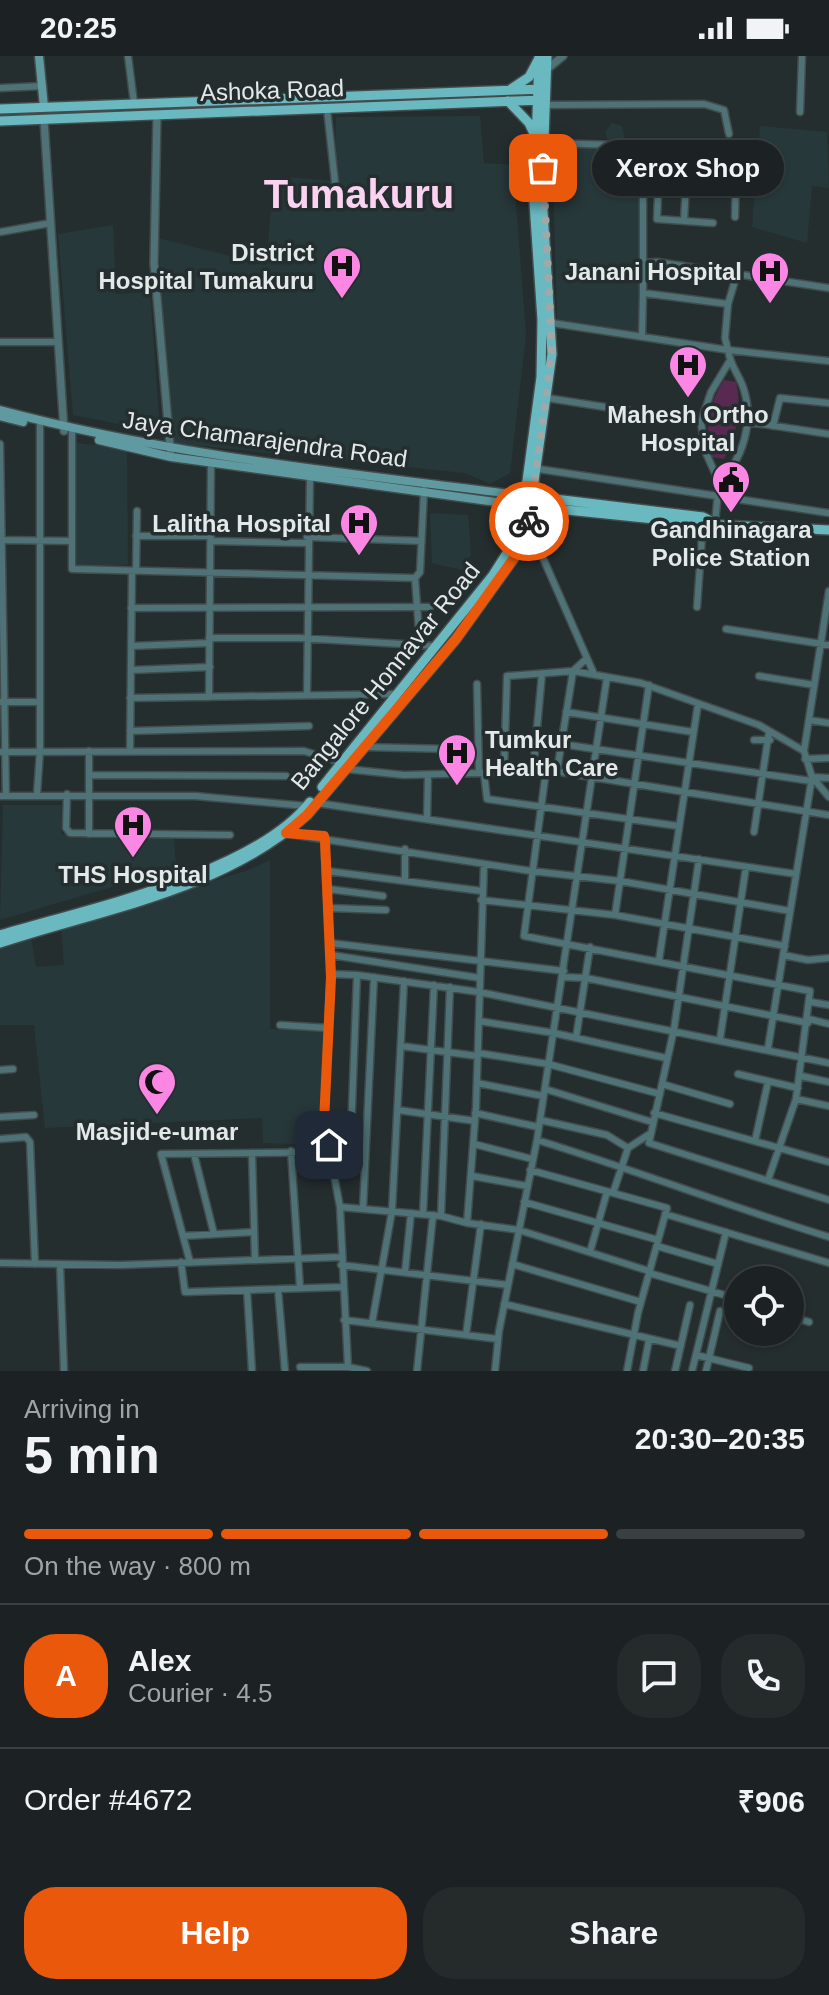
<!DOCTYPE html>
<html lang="en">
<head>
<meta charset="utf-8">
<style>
	:root { --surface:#1c2223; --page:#252a2b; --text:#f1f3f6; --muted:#a0a4a6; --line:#3a3f41; --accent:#ea580c }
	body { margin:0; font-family:Arial,sans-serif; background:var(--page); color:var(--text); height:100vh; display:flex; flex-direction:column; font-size:30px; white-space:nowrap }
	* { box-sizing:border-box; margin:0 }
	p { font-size:26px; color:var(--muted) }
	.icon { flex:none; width:44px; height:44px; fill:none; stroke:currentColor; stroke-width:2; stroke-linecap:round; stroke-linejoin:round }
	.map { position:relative; height:1315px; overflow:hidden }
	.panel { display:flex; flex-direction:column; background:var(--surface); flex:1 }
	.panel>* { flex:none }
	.fabs { position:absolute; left:724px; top:1210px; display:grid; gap:16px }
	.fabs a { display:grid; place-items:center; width:80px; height:80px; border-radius:50%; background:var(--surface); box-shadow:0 2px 6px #0004,0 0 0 2px var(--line); font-size:40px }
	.pin { position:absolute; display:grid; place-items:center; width:68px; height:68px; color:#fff; margin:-34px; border-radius:16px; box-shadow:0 4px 12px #0006 }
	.courier { position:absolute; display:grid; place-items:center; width:80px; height:80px; margin:-40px; border:6px solid #ea580c; border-radius:50%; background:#fff; color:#222; box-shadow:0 2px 10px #0007 }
	.bubble { position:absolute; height:56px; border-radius:28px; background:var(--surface); box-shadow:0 2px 6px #0004,0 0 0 2px var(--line); font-size:26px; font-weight:700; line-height:56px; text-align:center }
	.headline em { font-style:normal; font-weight:700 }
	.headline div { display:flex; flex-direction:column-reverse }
	.headline { display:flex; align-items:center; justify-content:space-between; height:136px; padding:0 24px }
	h1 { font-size:52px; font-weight:700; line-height:60px }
	.bar { display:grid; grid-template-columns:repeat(4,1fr); gap:12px 8px; align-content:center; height:96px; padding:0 24px }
	.bar i { height:10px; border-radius:6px; background:var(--line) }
	.bar .current { background:var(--accent) }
	.bar p { grid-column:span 4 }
	.line { display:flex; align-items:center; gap:20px; padding:0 24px; border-top:2px solid var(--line) }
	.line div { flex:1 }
	.round { display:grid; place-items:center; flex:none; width:84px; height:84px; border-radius:32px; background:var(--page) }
	.cta { display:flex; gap:16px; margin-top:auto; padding:16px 24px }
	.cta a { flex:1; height:92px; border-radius:32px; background:var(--accent); color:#fff; font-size:32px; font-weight:700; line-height:92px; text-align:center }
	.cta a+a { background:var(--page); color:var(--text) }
	.status { display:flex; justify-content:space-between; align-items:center; height:56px; padding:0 40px; background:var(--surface); direction:ltr }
	.status svg { height:22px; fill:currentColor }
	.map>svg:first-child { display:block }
	.built { fill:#27383a }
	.green { fill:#5a2951 }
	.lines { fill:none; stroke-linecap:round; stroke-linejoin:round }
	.minor-casing { stroke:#434c4d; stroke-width:9 }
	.tertiary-casing { stroke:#434c4d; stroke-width:10 }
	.secondary-casing { stroke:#434c4d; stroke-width:11 }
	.primary-casing { stroke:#434c4d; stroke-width:12 }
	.minor { stroke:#4e7276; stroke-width:6 }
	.tertiary { stroke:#4e7276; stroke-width:7 }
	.secondary { stroke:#5f9aa0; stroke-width:8 }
	.primary { stroke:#6ab8c0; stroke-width:9 }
	.done { stroke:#a0a8a8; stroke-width:8; stroke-dasharray:0 14.4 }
	.route { stroke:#ea580c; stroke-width:10 }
	.labels { text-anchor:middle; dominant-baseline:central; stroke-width:7; stroke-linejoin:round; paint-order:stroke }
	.street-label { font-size:24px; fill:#e3e9e9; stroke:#252e2f }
	.poi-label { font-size:24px; font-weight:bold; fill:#e3e9e9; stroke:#252e2f }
	.town-label { font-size:40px; font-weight:bold; fill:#fbd3f1; stroke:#252e2f }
</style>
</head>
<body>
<div class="status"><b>20:25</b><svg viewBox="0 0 49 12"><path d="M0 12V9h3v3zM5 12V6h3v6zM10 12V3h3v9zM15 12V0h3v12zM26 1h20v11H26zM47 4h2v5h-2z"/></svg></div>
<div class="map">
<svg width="829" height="1315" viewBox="0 0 829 1315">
	<rect width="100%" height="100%" fill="#252e2f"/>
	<path class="built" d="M480 60 484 107 513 109 526 279 510 417 490 428 465 417 172 387 158 182 266 209 274 120 334 125 336 61Z
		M611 67 622 70 625 83 622 86 638 89 642 214 639 276 557 263 552 88 609 87 605 77Z
		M760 70 827 76 829 132 812 130 807 187 752 171Z
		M113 169 116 238 150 236 160 376 73 359 58 178Z
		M76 387 127 392 128 509 77 510Z
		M430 457 468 459 471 498 462 514 432 507Z
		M358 472a9 9 0 1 1 18 0a9 9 0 1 1-18 0Z
		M3 749H62L61 778 174 781 176 812 0 864Z
		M270 804V973L324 975 319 1074 323 1089 263 1087 262 1062 45 1072 34 969H0V891L31 881 36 911 64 909 61 870 246 815Z"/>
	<path class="green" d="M724 324 736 326C742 354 737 377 724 403L712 401C704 372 708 350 724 324Z"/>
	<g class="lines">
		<defs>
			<path id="minor" d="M128 0 134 47
				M0 32 43 30
				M542 49 704 48 724 54 729 78
				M327 53 336 135
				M800 56 802 0
				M546 87 723 92
				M660 90 657 163 713 167
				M735 161 736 117
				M684 165 687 109
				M0 176 51 167
				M643 207 657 206 829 232
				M643 237V114L659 104 753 120
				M728 248 737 218
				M552 267 728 294C730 310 740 320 744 334 754 366 743 404 719 426
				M642 281 643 237 728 248 725 282 728 294 829 305
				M0 286H58
				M547 342 701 366
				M748 366 829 378
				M773 370 780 342 829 347
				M72 373V513L415 522 420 516 424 434
				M0 388 6 740
				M532 412 829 457
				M715 467 719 426 705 395 701 366 711 336 729 306
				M528 468 594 618
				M136 480H211
				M307 481 421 485
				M0 484 72 485
				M211 485 306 487
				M136 515 137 455
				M415 522 420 590
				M829 535 804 695 812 721 829 741
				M697 551 703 467
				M131 552 430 551
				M726 573 829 589
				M209 582H299L437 590
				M131 590 209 587
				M131 614 210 611
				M759 620 814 629
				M477 628 479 717
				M649 629 615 859 785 890
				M307 638 310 421
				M209 641 211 406
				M130 642 397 638
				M0 646H40
				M566 656 693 676
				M809 664 829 667
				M130 675 309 670
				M754 684H770
				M561 688 811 725
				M364 691 449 693
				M130 695 132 515
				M0 696 304 695 342 707
				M805 703 829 702
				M346 713 404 719 554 715 829 759
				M533 715 542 618
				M546 715 524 880 810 935 796 1043 768 1124
				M557 715 573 615 586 603
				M504 716 507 620 573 615 641 627 759 669 804 695
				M484 717 487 743 678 770
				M89 719 286 720
				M37 738 40 695V364
				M67 738 66 772 70 777 230 779
				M0 740H195L306 750
				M317 747 796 818
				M427 763 428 719
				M754 776 769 676
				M283 777 531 815 620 825 790 855
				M89 778V695
				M324 780 331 910 324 1066 340 1151 348 1311
				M699 803 674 973 649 1087 829 1144
				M484 808 476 1051 467 1167 519 1174 649 1215
				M327 815 482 835
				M405 825V793
				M328 833 383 840
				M481 844 615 859
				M329 852 386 854
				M330 887 564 915
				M331 899 480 922
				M783 899 808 904 829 902
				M659 904 698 648
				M331 918 357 919 479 936 829 1007
				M563 921 586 922 808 967
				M811 946 829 949
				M809 963 829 968
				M479 965 554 977 666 1002
				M280 969 329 972
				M576 982 590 891
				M720 983 746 811
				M401 990 477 1000
				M768 992 812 721 829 722
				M478 997 548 1008 660 1038
				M0 1014 13 1013
				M738 1018 798 1032
				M801 1020 829 1026
				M477 1027 543 1040
				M662 1028 730 1048
				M545 1033 652 1066
				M796 1043 829 1050
				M398 1054 475 1065
				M475 1057 538 1071
				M654 1057 829 1106
				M0 1061 34 1059
				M540 1064 607 1079 628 1092 613 1137
				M351 1078 357 919
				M0 1083 26 1081 30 1086 35 1208
				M537 1084C635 1114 731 1151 829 1181
				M755 1085 768 1026
				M474 1088 532 1103
				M628 1092 648 1079
				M291 1095 300 1232
				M252 1097 255 1203
				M194 1098 214 1178
				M530 1114 667 1152 638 1257 627 1315
				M472 1120 527 1130
				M524 1146 658 1184
				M340 1151 441 1160 467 1167
				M363 1153 374 921
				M423 1158 434 929
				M665 1158 829 1207
				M441 1160 450 931
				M183 1180 254 1176
				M657 1190 718 1208
				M590 1196 607 1136
				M181 1206 185 1236 342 1231
				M190 1206 161 1098 343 1096 349 1090
				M0 1207 121 1209 341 1201
				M60 1208 64 1315
				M512 1208 641 1246
				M341 1209 508 1229
				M405 1216 411 1157
				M649 1217 738 1243
				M278 1233 285 1315
				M247 1234 252 1315
				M504 1248 681 1290
				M790 1260 809 1266
				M344 1264 498 1283
				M372 1267 392 1155 404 925
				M466 1279 481 1168
				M696 1299 749 1312
				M300 1311H348L367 1315
				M417 1315 433 1159
				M495 1315 499 1275 537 1084 607 621
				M643 1315 649 1284
				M675 1315 690 1249
				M692 1315 726 1176
				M706 1315 720 1255"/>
			<path id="tertiary" d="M547 13 563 0
				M157 58 154 207 171 401
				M44 64 64 375"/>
			<path id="secondary" d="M39 0 44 51
				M0 354C172 400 350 417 526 440
				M0 360 23 366
				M99 384 171 401 524 450"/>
			<path id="primary" d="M511 33 529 21 538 4
				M508 45 529 67 537 84
				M0 53 544 33
				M0 65 543 44
				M530 440 703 461 715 467
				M528 450 703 468 829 474
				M322 731 493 519 507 497 522 462 541 321 542 264 534 147 539 0
				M0 879C86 853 254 818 310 746
				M0 887C106 852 221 835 307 759L456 583 514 502 528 468 552 298 542 139 547 0"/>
		</defs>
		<use href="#minor" class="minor-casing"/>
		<use href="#tertiary" class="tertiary-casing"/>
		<use href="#secondary" class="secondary-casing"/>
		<use href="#primary" class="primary-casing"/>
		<use href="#minor" class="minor"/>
		<use href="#tertiary" class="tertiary"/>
		<use href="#secondary" class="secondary"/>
		<use href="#primary" class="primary"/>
	</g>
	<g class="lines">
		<path class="done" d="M529 465 552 298 543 112"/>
		<path class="route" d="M329 1089 324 1066 331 922 325 784 324 780 286 777 307 759 456 583 514 502 529 465"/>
	</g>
	<defs>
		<symbol id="hospital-pin" viewBox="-11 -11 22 30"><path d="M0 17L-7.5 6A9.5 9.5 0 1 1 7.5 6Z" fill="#fc86e4" stroke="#252e2f"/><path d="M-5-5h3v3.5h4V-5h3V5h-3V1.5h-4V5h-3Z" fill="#111"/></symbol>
		<symbol id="civic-pin" viewBox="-11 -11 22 30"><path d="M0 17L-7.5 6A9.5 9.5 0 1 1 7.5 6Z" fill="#fc86e4" stroke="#252e2f"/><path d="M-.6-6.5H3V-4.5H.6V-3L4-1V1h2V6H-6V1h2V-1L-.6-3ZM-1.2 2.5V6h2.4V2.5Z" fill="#111"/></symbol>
		<symbol id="mosque-pin" viewBox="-11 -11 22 30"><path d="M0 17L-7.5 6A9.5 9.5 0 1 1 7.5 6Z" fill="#fc86e4" stroke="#252e2f"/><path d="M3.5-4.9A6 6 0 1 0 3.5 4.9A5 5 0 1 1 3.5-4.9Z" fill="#111"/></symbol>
	</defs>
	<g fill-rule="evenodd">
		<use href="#hospital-pin" x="320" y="188" width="44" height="60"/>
		<use href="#hospital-pin" x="748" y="193" width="44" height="60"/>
		<use href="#hospital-pin" x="666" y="287" width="44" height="60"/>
		<use href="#civic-pin" x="709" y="402" width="44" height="60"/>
		<use href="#hospital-pin" x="337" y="445" width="44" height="60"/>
		<use href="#hospital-pin" x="435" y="675" width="44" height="60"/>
		<use href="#hospital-pin" x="111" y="747" width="44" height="60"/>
		<use href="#mosque-pin" x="135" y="1004" width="44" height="60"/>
	</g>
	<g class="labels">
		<g class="street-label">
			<text transform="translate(272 34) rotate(-2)">Ashoka Road</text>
			<text transform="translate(265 383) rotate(8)">Jaya Chamarajendra Road</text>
			<text transform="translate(385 620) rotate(-51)">Bangalore Honnavar Road</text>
		</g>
		<g class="poi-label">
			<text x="314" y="196" text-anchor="end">District<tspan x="314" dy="28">Hospital Tumakuru</tspan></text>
			<text x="742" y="215" text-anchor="end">Janani Hospital</text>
			<text x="688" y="358">Mahesh Ortho<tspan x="688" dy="28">Hospital</tspan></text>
			<text x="331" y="467" text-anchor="end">Lalitha Hospital</text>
			<text x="731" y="473">Gandhinagara<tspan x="731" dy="28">Police Station</tspan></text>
			<text x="485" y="683" text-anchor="start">Tumkur<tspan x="485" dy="28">Health Care</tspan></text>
			<text x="133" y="818">THS Hospital</text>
			<text x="157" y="1075">Masjid-e-umar</text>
		</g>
		<g class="town-label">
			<text x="359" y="138">Tumakuru</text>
		</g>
	</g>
</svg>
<div class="fabs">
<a><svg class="icon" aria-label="locate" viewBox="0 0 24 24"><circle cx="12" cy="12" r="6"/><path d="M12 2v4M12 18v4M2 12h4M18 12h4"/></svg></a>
</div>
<div class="pin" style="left:543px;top:112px;background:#ea580c"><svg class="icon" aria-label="bag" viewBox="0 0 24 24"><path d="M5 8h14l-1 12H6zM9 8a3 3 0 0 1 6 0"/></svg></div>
<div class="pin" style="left:329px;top:1089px;background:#1f2937"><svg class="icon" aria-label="home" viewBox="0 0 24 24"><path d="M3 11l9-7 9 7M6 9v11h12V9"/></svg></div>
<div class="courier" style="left:529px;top:465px"><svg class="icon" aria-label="bike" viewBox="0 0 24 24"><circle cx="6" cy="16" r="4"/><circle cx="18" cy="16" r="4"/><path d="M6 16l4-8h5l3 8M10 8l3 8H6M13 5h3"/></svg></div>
<div class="bubble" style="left:592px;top:84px;width:192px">Xerox Shop</div>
</div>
<section class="panel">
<div class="headline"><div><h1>5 min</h1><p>Arriving in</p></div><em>20:30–20:35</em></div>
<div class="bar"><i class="current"></i><i class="current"></i><i class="current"></i><i></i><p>On the way · 800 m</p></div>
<div class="line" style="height:144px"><b class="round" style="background:var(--accent);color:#fff">A</b><div><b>Alex</b><p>Courier · 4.5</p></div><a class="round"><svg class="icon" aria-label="chat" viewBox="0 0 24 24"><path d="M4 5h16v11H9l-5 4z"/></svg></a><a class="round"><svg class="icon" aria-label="phone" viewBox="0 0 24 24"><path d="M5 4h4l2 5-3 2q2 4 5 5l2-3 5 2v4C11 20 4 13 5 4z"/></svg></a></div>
<div class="line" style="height:104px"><div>Order #4672</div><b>₹906</b></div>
<div class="cta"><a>Help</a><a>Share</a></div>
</section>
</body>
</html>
